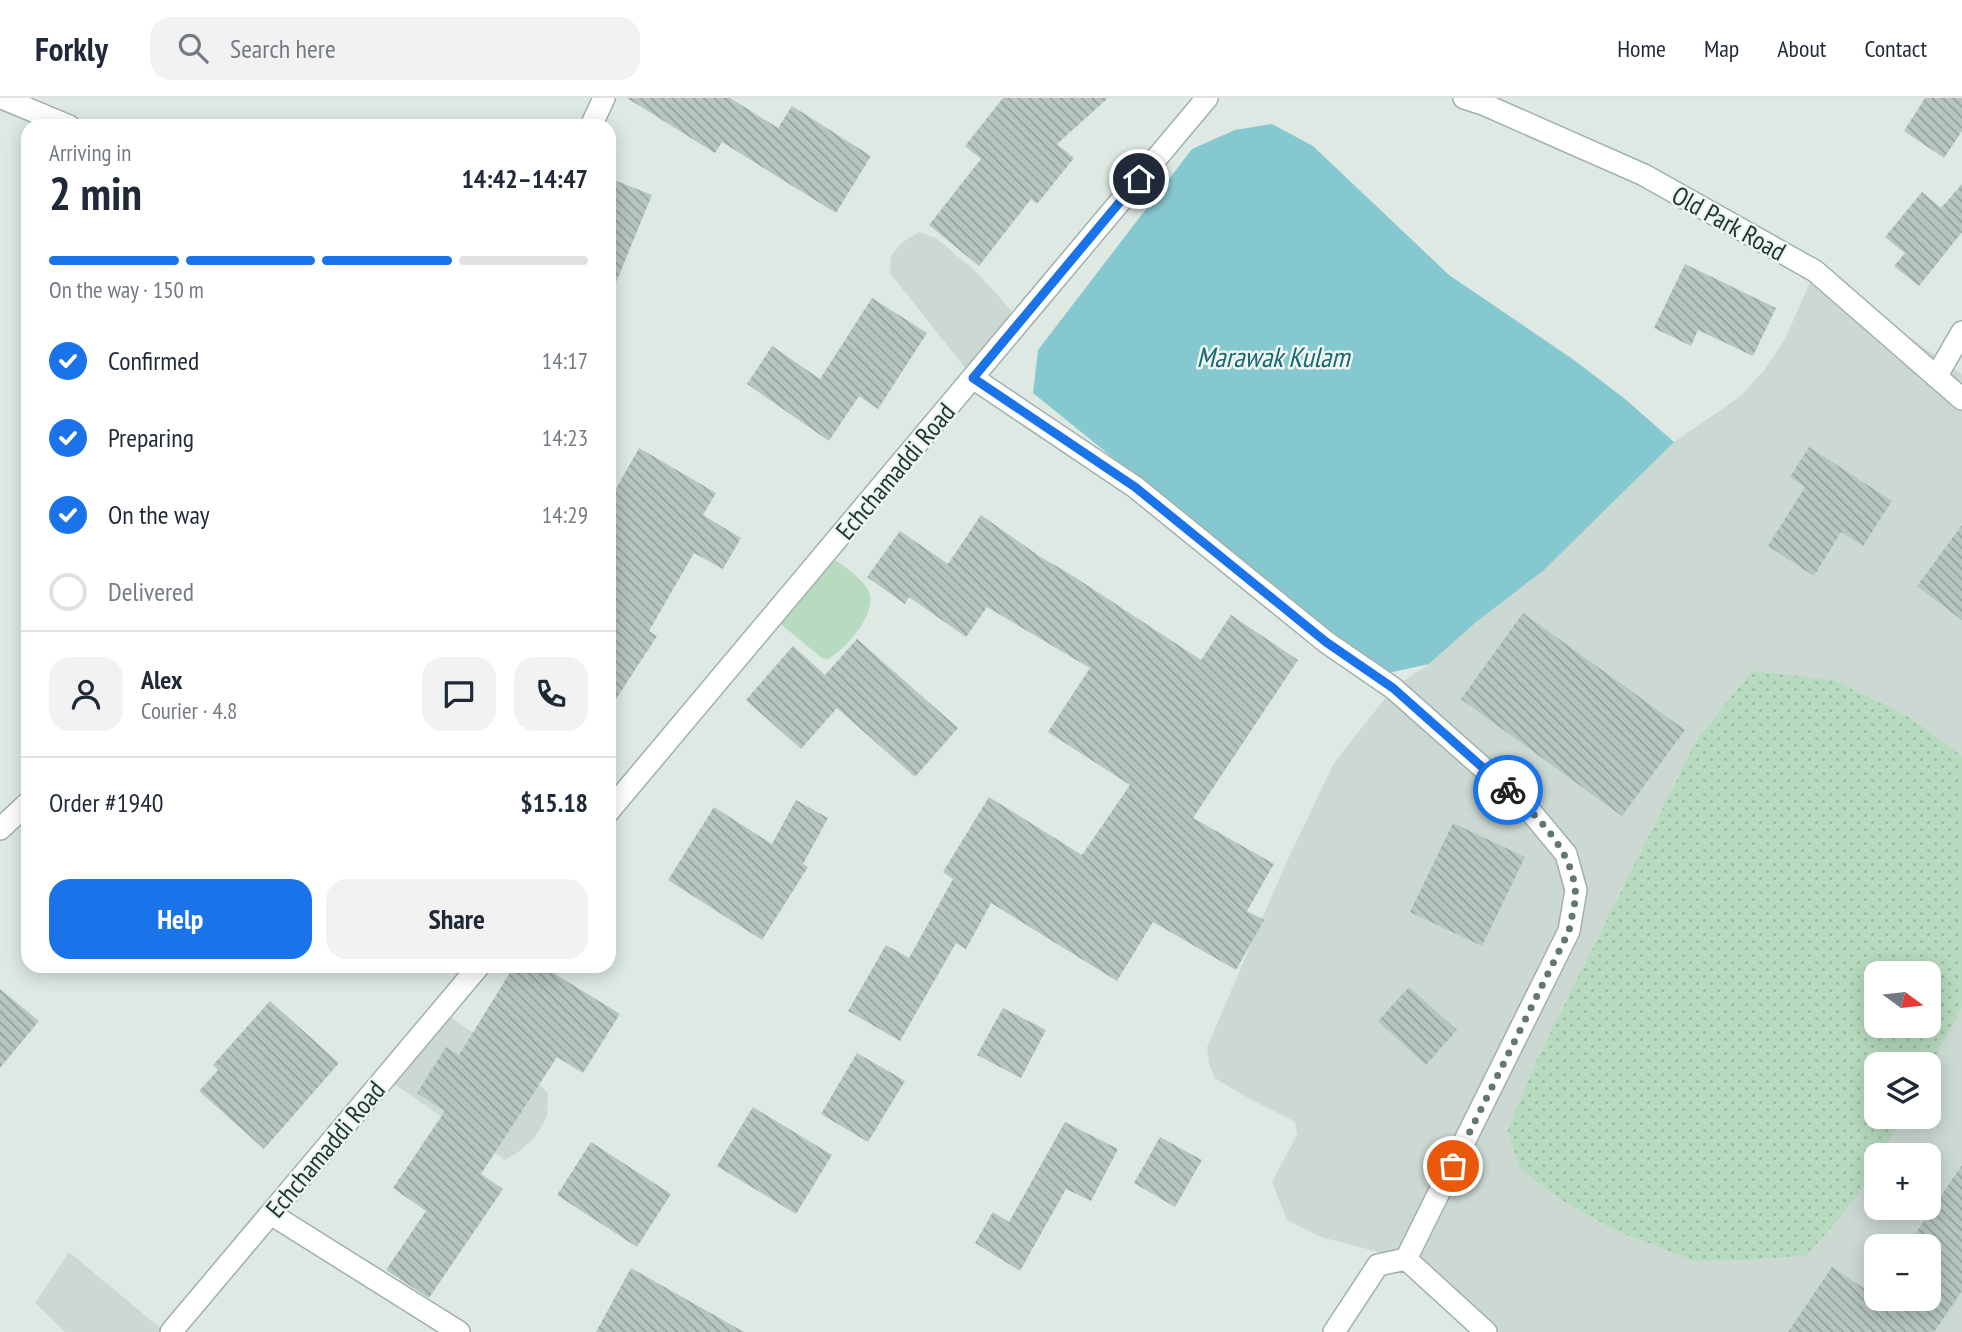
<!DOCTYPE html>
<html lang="en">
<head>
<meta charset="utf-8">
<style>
	:root { --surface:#fff; --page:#f2f2f3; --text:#1f2937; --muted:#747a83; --line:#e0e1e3; --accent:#1a73e8 }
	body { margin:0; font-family:"PT Sans Narrow",sans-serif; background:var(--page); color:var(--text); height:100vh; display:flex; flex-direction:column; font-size:26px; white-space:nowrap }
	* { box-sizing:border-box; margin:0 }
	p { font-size:23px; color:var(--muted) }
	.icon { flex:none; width:38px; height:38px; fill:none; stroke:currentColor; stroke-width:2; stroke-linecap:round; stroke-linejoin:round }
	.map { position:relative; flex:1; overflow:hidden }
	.panel { position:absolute; left:21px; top:21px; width:595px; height:854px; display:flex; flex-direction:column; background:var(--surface); border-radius:21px; box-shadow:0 4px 18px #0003 }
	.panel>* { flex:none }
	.needle { width:46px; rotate:105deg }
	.controls { position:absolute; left:1864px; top:863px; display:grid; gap:14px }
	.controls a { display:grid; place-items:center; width:77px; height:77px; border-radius:14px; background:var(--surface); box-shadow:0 4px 18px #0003; font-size:35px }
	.pin { position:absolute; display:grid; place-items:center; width:60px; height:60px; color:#fff; margin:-30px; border:4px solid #fff; border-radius:50%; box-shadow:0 2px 7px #0007 }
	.courier { position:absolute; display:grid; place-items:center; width:70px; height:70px; margin:-35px; border:5px solid #1a73e8; border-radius:50%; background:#fff; color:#222; box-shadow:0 2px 9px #0007 }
	.headline em { font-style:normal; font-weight:600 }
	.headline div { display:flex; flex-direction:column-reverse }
	.headline { display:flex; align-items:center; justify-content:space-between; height:119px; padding:0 28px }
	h1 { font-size:46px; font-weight:600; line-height:52px }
	.bar { display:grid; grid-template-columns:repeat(4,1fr); gap:10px 7px; align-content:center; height:84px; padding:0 28px }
	.bar i { height:9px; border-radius:5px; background:var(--line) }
	.bar .selected { background:var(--accent) }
	.bar p { grid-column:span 4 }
	.line { display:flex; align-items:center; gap:18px; padding:0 28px; border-top:2px solid var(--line) }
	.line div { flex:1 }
	.round { display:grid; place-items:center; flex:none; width:74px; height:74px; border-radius:21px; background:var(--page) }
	ol { padding:0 28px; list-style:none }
	li { display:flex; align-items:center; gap:21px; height:77px }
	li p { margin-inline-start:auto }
	li .icon { padding:7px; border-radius:50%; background:var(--accent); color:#fff; stroke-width:4 }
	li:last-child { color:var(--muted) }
	li i { width:38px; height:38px; border:4px solid var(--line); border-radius:50% }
	.primary-button { display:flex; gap:14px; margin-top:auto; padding:14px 28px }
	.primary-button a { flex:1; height:80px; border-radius:21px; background:var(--accent); color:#fff; font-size:28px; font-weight:600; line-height:80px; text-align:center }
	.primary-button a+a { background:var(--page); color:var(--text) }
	header { display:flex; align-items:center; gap:42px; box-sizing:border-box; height:98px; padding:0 35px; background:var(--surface); border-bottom:2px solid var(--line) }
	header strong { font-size:33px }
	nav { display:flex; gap:38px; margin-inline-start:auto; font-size:24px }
	.search { width:490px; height:63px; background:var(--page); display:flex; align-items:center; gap:18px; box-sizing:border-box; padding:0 24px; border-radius:21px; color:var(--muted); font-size:26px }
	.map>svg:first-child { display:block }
	.built { fill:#ccd9d3; fill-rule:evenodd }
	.grass { fill:#b7dbbe }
	.park { fill:url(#park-dots); fill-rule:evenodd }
	.water { fill:#86c8cf }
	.building { fill:url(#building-back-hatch) }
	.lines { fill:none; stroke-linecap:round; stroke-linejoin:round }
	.service-casing { stroke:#a1b1aa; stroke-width:24 }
	.minor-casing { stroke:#a1b1aa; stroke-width:24 }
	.tertiary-casing { stroke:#a1b1aa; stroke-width:24 }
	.service { stroke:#fff; stroke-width:21 }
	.minor { stroke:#fff; stroke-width:21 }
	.tertiary { stroke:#fff; stroke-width:21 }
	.done { stroke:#62776f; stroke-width:7; stroke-dasharray:0 12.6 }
	.route { stroke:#1a73e8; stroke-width:9 }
	.labels { text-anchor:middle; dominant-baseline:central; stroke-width:5; stroke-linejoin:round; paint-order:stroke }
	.street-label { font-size:26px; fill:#203930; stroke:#eef6f2 }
	.water-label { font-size:28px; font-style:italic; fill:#1b6a73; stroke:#eef6f2 }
</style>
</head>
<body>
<header>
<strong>Forkly</strong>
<div class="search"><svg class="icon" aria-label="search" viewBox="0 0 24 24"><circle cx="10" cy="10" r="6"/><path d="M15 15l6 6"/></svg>Search here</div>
<nav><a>Home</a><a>Map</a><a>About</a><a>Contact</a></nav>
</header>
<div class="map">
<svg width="1962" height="1234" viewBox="0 0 1962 1234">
	<defs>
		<pattern id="park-dots" width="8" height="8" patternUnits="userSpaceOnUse" patternTransform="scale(1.75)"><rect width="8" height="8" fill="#b7dbbe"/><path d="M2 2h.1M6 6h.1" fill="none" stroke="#9dbda4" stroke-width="1.8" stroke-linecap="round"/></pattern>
		<pattern id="building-back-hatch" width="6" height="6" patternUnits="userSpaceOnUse" patternTransform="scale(1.75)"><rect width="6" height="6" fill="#b6c7bf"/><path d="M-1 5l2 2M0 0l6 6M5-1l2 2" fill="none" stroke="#94a39c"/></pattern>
	</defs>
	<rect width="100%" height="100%" fill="#dee9e4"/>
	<path class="built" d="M919 134 936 140 973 171 998 197 1020 224 973 280 890 175 891 158 901 145Z
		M1815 173 1962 276V1234H1486L1406 1161 1321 1139 1287 1122 1272 1084 1297 1037 1295 1024 1239 995 1215 980 1209 966 1207 949 1286 765 1334 665 1393 590 1429 566 1475 525 1544 472 1674 344 1741 298 1765 271 1785 241ZM1876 875H1928V928H1876ZM1876 966H1928V1018H1876ZM1876 1057H1928V1110H1876ZM1876 1148H1928V1200H1876Z
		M442 913 517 965 548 995 547 1018 535 1039 521 1052 505 1062 385 980Z
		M69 1154 165 1234H65L35 1205Z"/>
	<path class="grass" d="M826 455C839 465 854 474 864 486 885 509 848 548 829 561L822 560 772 519Z"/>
	<path class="park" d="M1752 573 1833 582 1909 619 1962 658V909L1929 970 1928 966H1876V1018L1902 1019 1881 1057H1876C1876 1085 1825 1135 1807 1157L1746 1162 1695 1163 1612 1131 1557 1099 1519 1069 1508 1032 1538 960 1697 642ZM1876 875H1928V928H1876Z"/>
	<path class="water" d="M1272 26 1313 48 1449 177 1574 262 1625 301 1674 344 1544 472 1475 525 1429 566 1388 575 1343 546 1033 295 1038 252 1192 51 1235 32Z"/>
	<path class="building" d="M627 0H730L778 30 792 8 871 58 836 115 722 44 715 55Z
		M1003 0H1108L1057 46 1074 60 1037 106 1031 101 979 168 929 127 981 61 965 48Z
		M1925 0H1962V33L1944 60 1904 33Z
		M609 80 652 97 610 199H609Z
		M1962 86V134L1919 188 1894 168 1905 155 1885 139 1922 94 1941 110Z
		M1685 166 1776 210 1753 258 1698 232 1691 248 1654 230Z
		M872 200 927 235 878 311 859 298 829 343 747 286 772 248 820 281Z
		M1809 349 1892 403 1863 448 1841 434 1814 478 1768 448 1805 389 1790 379Z
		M639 350 716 395 703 417 741 440 723 471 694 455 649 533 657 538 609 612V403Z
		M981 417 1039 458 1070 476 1201 562 1231 517 1298 562 1193 720 1274 766 1247 813 1264 822 1236 872 1153 824 1117 883 991 805 966 851 956 845 900 943 848 913 886 847 909 860 953 781 943 774 989 699 1082 757 1130 687 1048 634 1090 570 987 509 966 539 909 499 905 506 867 479 900 433 948 466Z
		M1962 427V522L1917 488Z
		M1523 515 1685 632 1622 718 1461 601Z
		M857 541 958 630 915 679 837 610 801 651 746 602 793 548 825 577Z
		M796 702 828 720 803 766 808 769 762 842 668 782 714 709 772 746Z
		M1453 725 1525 759 1482 848 1410 814Z
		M514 868H542L620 916 583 975 557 959 481 1076 503 1091 429 1200 386 1172 426 1113 393 1090 445 1013 417 995 446 949 459 957Z
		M1409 889 1457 932 1426 967 1378 923Z
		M0 891 39 923 0 970Z
		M270 903 339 965 264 1051 199 993 218 972 213 967Z
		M1003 910 1046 932 1021 980 977 957Z
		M857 955 905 983 868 1044 821 1016Z
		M753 1009 832 1057 796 1116 717 1068Z
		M1065 1024 1118 1051 1091 1103 1066 1091 1020 1173 975 1145 993 1114 1009 1124Z
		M1160 1039 1202 1062 1175 1109 1134 1085Z
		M591 1044 671 1096 637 1149 557 1097Z
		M1962 1067V1193L1934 1234H1788L1832 1169 1874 1197 1876 1194V1200H1928V1148H1907Z
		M631 1170 744 1234H596Z"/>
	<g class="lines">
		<defs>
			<path id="service" d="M271 1116 459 1234"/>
			<path id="minor" d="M2 0 69 28
				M591 28 604 0
				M1936 279 1962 234
				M973 280 1135 389 1326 544 1393 590 1526 708 1566 756 1576 792 1569 833 1406 1161 1486 1234
				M609 713 1207 0
				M0 731 28 705
				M171 1234 479 868
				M1334 1234 1378 1167 1406 1161"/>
			<path id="tertiary" d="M1464 0 1483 6 1644 77 1815 173 1962 301"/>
		</defs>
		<use href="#service" class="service-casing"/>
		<use href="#minor" class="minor-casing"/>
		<use href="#tertiary" class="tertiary-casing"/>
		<use href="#service" class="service"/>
		<use href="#minor" class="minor"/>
		<use href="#tertiary" class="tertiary"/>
	</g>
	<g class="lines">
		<path class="done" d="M1453 1068 1569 833C1571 820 1577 803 1575 790 1570 750 1537 718 1508 692"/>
		<path class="route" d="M1139 81 973 280 1135 389 1326 544 1393 590 1508 692"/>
	</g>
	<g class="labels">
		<g class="street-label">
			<text transform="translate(1729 125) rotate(29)">Old Park Road</text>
			<text transform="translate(895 373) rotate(-50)">Echchamaddi Road</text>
			<text transform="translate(325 1051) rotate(-50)">Echchamaddi Road</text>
		</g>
		<g class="water-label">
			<text x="1273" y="258">Marawak Kulam</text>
		</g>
	</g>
</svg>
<div class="controls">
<a><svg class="needle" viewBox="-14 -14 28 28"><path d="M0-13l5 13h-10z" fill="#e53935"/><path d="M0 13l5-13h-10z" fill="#747a83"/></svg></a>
<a><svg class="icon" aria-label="layers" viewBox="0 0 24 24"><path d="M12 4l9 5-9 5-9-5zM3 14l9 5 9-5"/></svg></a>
<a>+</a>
<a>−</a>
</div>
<div class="pin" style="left:1453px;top:1068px;background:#ea580c"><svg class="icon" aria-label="bag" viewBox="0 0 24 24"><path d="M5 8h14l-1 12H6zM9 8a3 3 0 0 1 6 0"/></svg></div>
<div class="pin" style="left:1139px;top:81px;background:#1f2937"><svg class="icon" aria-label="home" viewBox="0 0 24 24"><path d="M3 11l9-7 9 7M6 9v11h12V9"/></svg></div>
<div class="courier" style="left:1508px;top:692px"><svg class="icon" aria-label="bike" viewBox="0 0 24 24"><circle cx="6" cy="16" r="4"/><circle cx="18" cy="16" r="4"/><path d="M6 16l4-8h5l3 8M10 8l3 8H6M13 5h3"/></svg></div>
<section class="panel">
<div class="headline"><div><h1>2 min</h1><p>Arriving in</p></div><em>14:42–14:47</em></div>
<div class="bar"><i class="selected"></i><i class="selected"></i><i class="selected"></i><i></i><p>On the way · 150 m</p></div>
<ol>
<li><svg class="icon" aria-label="check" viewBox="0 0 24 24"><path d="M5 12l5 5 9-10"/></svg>Confirmed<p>14:17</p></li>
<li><svg class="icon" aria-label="check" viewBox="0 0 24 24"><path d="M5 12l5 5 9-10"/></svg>Preparing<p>14:23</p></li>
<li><svg class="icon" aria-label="check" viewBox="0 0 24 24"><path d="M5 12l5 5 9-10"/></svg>On the way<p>14:29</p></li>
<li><i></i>Delivered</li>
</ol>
<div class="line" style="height:126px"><a class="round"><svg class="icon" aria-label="person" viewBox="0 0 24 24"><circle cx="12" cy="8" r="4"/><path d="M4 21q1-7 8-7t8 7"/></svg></a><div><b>Alex</b><p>Courier · 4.8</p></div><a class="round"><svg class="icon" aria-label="chat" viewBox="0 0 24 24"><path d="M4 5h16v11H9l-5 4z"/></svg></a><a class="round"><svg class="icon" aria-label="phone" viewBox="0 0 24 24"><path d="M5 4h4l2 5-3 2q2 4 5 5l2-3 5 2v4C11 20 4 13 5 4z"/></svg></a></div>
<div class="line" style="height:91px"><div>Order #1940</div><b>$15.18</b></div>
<div class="primary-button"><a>Help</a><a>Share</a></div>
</section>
</div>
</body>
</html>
